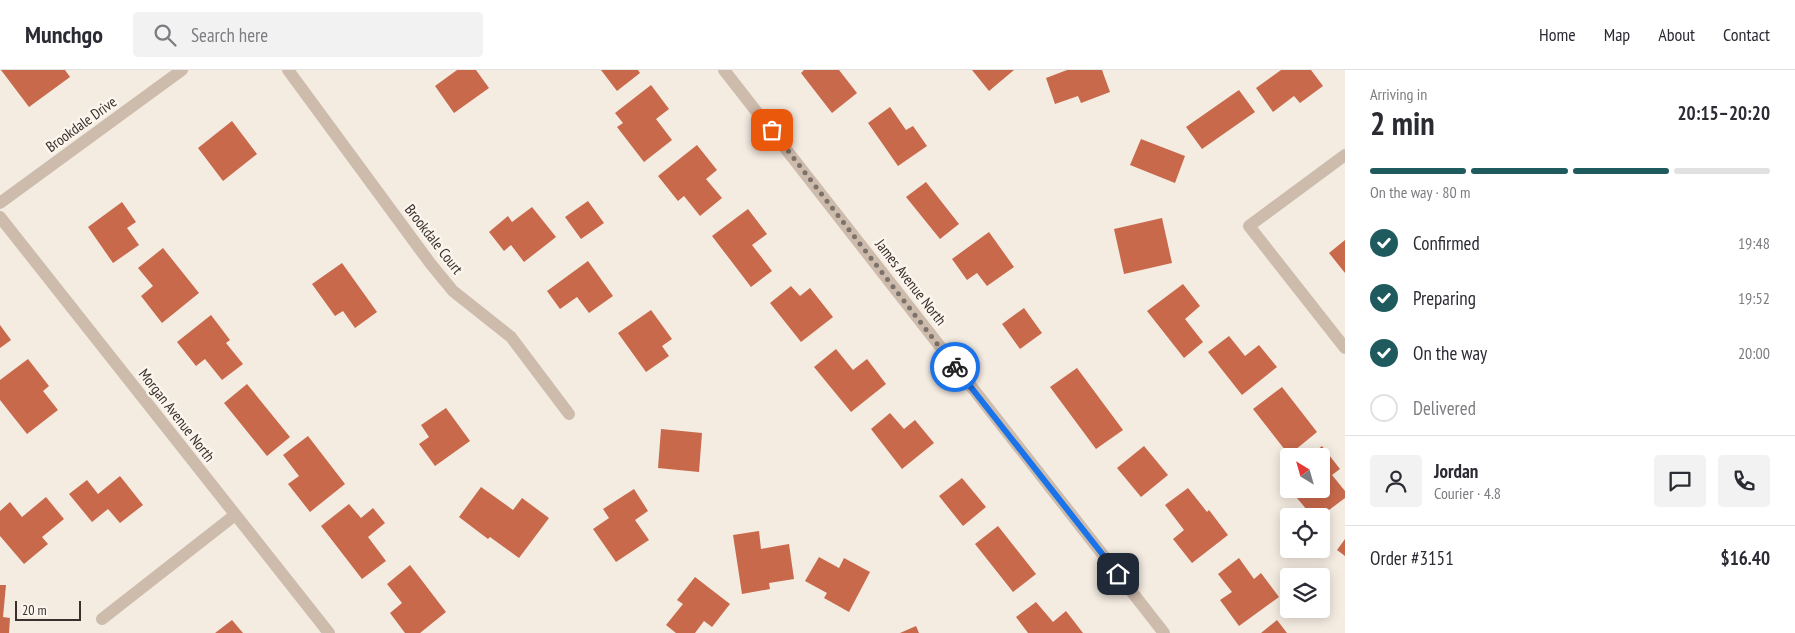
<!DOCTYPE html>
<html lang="en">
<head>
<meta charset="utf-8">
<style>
	:root { --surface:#fff; --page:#f2f2f3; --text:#2b2b33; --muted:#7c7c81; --line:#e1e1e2; --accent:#1f5a5e }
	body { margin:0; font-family:"PT Sans Narrow",sans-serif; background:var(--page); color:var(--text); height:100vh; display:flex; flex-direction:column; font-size:19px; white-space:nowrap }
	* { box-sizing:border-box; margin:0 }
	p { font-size:16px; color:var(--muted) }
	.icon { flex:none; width:28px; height:28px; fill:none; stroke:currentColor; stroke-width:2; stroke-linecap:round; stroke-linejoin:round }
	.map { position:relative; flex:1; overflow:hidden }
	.panel { display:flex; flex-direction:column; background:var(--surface); width:450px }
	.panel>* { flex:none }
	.needle { width:32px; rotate:323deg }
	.tools { position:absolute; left:1280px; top:378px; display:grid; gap:10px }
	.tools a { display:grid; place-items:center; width:50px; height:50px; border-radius:5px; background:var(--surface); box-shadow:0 2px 12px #0003; font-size:25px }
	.scale { position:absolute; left:15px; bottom:12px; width:66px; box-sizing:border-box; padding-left:5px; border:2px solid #3b302b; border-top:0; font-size:14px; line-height:18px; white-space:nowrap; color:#3b302b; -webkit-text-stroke:4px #fbf5ee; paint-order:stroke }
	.pin { position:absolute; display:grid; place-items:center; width:42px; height:42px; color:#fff; margin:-21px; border-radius:10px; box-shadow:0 2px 8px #0006 }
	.courier { position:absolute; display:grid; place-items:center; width:50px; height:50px; margin:-25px; border:4px solid #1a73e8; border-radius:50%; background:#fff; color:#222; box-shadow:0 1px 6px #0007 }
	.overview em { font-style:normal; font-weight:600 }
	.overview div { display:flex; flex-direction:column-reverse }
	.overview { display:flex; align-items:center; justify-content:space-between; height:85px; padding:0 25px }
	h1 { font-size:32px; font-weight:600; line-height:38px }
	.bar { display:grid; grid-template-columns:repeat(4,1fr); gap:8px 5px; align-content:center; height:60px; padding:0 25px }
	.bar i { height:6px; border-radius:4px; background:var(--line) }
	.bar .selected { background:var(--accent) }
	.bar p { grid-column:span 4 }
	.line { display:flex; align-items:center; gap:12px; padding:0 25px; border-top:1px solid var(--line) }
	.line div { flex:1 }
	.round { display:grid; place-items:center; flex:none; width:52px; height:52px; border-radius:5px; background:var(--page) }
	ol { padding:0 25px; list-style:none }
	li { display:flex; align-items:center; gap:15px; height:55px }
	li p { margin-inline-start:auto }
	li .icon { padding:5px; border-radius:50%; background:var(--accent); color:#fff; stroke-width:4 }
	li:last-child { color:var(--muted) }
	li i { width:28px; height:28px; border:2px solid var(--line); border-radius:50% }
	header { display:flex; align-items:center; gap:30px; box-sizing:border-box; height:70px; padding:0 25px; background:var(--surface); border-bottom:1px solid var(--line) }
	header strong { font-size:24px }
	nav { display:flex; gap:28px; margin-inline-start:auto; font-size:18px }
	.search { width:350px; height:45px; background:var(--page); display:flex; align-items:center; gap:12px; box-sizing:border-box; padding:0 18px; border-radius:5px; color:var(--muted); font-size:19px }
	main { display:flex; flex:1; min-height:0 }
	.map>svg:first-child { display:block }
	.building { fill:#c8694b }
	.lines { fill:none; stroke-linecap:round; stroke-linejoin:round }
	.minor { stroke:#cdbbac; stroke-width:12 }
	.tertiary { stroke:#cdbbac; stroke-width:12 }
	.done { stroke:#7c716b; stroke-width:5; stroke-dasharray:0 9 }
	.route { stroke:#1a73e8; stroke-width:6 }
	.labels { text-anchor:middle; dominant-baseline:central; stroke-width:5; stroke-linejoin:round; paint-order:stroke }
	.street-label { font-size:15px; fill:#3b302b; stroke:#fbf5ee }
</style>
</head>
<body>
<header>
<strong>Munchgo</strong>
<div class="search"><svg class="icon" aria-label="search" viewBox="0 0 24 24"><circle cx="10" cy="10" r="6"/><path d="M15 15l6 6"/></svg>Search here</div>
<nav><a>Home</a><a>Map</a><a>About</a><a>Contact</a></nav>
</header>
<main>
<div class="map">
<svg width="1345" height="563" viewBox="0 0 1345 563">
	<rect width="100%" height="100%" fill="#f4ebe1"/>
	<path class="building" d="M1 0H65L70 7 29 37Z
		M457 0H476L489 18 454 43 435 16Z
		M601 0H638L640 3 617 21Z
		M804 0H839L857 23 832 43 801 3Z
		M972 0H1014L989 21Z
		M1067 0H1102L1110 22 1081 33 1078 26 1055 34 1046 8Z
		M1281 0H1311L1323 16 1300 33 1294 26 1273 42 1256 18Z
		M651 15 669 39 656 49 672 70 644 92 617 57 623 53 615 43Z
		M1239 20 1255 42 1202 79 1186 57Z
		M890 37 906 60 913 56 927 76 898 96 868 53Z
		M232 51 257 84 223 111 198 78Z
		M1141 69 1185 86 1175 113 1130 95Z
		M697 75 717 100 706 109 722 128 700 146 684 126 678 131 658 106Z
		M926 112 959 154 940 169 906 127Z
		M588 131 604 153 581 169 565 147Z
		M122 132 136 152 127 158 139 175 113 193 88 157Z
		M532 137 556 167 524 192 511 175 504 181 489 162 508 146 512 152Z
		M748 139 767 164 752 175 772 201 751 217 712 166Z
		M1162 148 1172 193 1124 204 1114 159Z
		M989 162 1014 197 987 216 977 203 967 210 952 189Z
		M1345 170V203L1329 183Z
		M163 178 199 223 162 253 141 226 153 216 138 198Z
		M588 191 613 226 589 243 577 227 560 239 547 221Z
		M342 193 377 242 355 258 343 241 335 246 312 214Z
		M1183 214 1200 236 1185 249 1203 272 1184 288 1147 241Z
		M791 216 800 226 810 218 833 247 801 272 770 233Z
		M1024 238 1042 263 1020 279 1002 254Z
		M651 240 672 269 662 276 669 286 646 302 618 263Z
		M211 245 230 270 226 273 243 294 222 310 205 289 196 296 177 272Z
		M0 255 11 270 0 278Z
		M1229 266 1245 286 1259 275 1277 297 1242 325 1208 282Z
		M836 279 853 300 867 289 886 314 851 342 814 297Z
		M28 289 49 316 43 321 58 340 27 364 0 330V310Z
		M1077 298 1123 360 1096 379 1050 317Z
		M247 314 290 367 267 386 224 333Z
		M1282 317 1317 362 1289 385 1253 339Z
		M446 338 470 371 435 396 419 374 429 367 421 355Z
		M890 343 904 359 915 350 934 373 902 399 871 359Z
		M661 359 702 363 699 402 658 398Z
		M308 366 345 414 310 442 288 414 299 406 283 385Z
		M1144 376 1168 405 1141 427 1117 398Z
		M1322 376 1340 399 1332 405 1345 421V428L1321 446H1312L1297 428 1306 422 1303 419H1321V386H1309Z
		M120 406 143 435 120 453 108 439 92 452 69 424 87 410 98 424Z
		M962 408 986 437 963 456 939 426Z
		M481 417 513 440 522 428 549 448 519 488 490 467 488 469 459 447Z
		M1188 418 1207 442 1209 440 1228 465 1192 493 1173 469 1184 460 1165 435Z
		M634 419 648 441 635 450 649 470 616 492 593 459 609 448 603 439Z
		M46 427 64 449 42 467 48 474 24 494 0 466V441L10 432 22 447Z
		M349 434 361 448 373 438 385 453 368 467 386 491 362 509 321 456Z
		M998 456 1036 504 1013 522 975 474Z
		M759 461 761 479 789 474 794 509 769 513 770 519 742 524 733 465Z
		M1345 469V486L1337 480Z
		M819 487 839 498 844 488 870 502 849 542 824 528 827 523 805 511Z
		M1239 488 1254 509 1261 503 1279 527 1239 556 1220 530 1232 522 1218 504Z
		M410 495 446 542 420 563H405L390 543 402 533 387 514Z
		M695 507 730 534 712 557 704 551 695 563H676L666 555 683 534 677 530Z
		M0 515H6L3 547 10 548 9 563H0Z
		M1036 532 1053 552 1066 541 1083 563H1028L1016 547Z
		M232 550 243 563H215Z
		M1277 550 1287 563H1261Z
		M916 556 919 563H900Z"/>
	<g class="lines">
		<path class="minor" d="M288 0 430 193 453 221 511 267 569 344
			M724 0C871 187 1017 376 1164 563
			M1345 85 1249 156 1345 278
			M0 147 329 563
			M102 549 235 445"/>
		<path class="tertiary" d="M0 133 182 0"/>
	</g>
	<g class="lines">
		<path class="done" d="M772 60 955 297"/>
		<path class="route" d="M955 297 1118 504"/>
	</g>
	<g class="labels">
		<g class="street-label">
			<text transform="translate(81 54) rotate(-36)">Brookdale Drive</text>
			<text transform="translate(434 169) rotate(52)">Brookdale Court</text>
			<text transform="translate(911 212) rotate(52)">James Avenue North</text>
			<text transform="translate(177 345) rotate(52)">Morgan Avenue North</text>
		</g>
	</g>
</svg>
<div class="tools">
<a><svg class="needle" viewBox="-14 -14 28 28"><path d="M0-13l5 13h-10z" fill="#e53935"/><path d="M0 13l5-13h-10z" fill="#7c7c81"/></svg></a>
<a><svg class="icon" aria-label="locate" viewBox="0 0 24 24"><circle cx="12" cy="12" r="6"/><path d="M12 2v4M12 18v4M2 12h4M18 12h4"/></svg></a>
<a><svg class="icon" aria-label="layers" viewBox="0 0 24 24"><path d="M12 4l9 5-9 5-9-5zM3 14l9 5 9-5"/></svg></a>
</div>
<div class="scale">20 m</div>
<div class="pin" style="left:772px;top:60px;background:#ea580c"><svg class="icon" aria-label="bag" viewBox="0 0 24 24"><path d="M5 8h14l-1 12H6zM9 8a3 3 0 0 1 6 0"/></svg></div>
<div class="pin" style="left:1118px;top:504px;background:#1f2937"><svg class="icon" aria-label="home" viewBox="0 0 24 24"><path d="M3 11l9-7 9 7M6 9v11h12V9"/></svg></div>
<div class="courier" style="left:955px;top:297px"><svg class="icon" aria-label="bike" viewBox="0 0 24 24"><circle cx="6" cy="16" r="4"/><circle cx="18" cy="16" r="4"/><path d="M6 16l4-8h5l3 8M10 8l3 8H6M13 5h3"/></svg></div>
</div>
<section class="panel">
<div class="overview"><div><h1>2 min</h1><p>Arriving in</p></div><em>20:15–20:20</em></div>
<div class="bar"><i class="selected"></i><i class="selected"></i><i class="selected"></i><i></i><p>On the way · 80 m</p></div>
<ol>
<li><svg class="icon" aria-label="check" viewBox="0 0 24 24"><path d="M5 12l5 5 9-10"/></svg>Confirmed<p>19:48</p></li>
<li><svg class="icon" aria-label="check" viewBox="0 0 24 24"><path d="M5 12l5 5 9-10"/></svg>Preparing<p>19:52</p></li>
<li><svg class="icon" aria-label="check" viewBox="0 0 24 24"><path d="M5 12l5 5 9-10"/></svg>On the way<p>20:00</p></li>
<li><i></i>Delivered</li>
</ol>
<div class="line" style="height:90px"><a class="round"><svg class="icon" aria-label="person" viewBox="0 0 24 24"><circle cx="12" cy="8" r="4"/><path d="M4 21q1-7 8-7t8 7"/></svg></a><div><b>Jordan</b><p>Courier · 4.8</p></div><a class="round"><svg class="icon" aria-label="chat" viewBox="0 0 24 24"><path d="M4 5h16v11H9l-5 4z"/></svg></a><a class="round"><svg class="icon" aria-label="phone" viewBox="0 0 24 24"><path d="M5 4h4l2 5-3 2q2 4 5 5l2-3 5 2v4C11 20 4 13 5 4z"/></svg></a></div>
<div class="line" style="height:65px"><div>Order #3151</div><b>$16.40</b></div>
</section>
</main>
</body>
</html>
